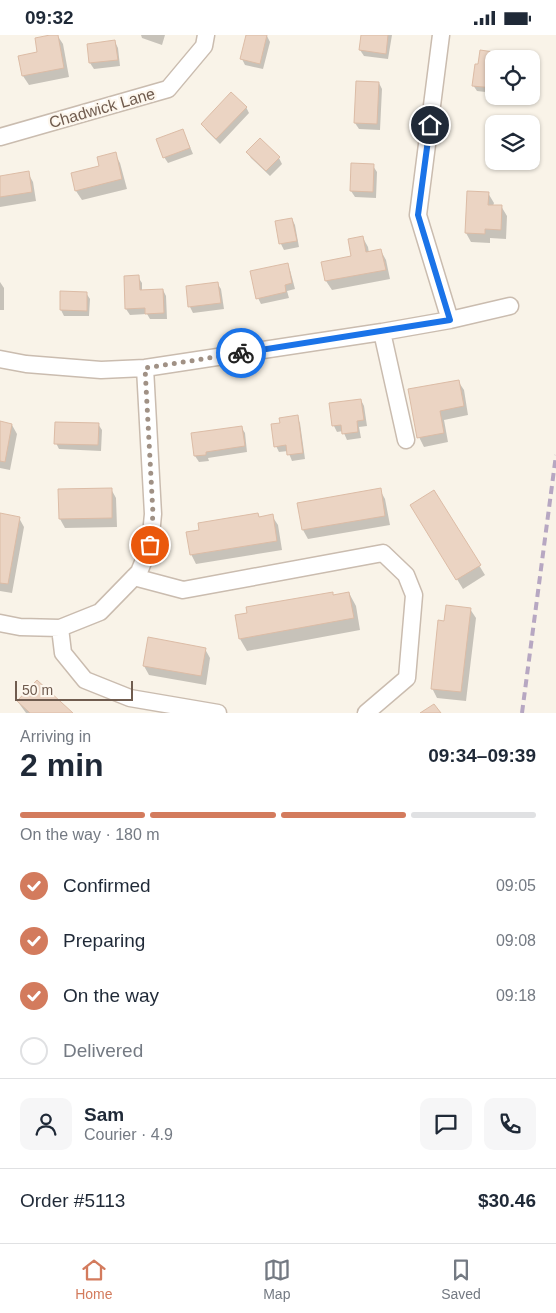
<!DOCTYPE html>
<html lang="en">
<head>
<meta charset="utf-8">
<style>
	:root { --surface:#fff; --page:#f6f6f7; --text:#1f2937; --muted:#747a83; --line:#e0e1e3; --accent:#d37b5d }
	body { margin:0; font-family:Helvetica,sans-serif; background:var(--page); color:var(--text); height:100vh; display:flex; flex-direction:column; font-size:19px; white-space:nowrap }
	* { box-sizing:border-box; margin:0 }
	p { font-size:16px; color:var(--muted) }
	.icon { flex:none; width:28px; height:28px; fill:none; stroke:currentColor; stroke-width:2; stroke-linecap:round; stroke-linejoin:round }
	.map { position:relative; height:678px; overflow:hidden }
	.side { display:flex; flex-direction:column; background:var(--surface); flex:1 }
	.side>* { flex:none }
	.tools { position:absolute; left:485px; top:15px; display:grid; gap:10px }
	.tools a { display:grid; place-items:center; width:55px; height:55px; border-radius:10px; background:var(--surface); box-shadow:0 1px 4px #0004; font-size:25px }
	.scale { position:absolute; left:15px; bottom:12px; width:118px; box-sizing:border-box; padding-left:5px; border:2px solid #705c4f; border-top:0; font-size:14px; line-height:18px; white-space:nowrap; color:#705c4f; -webkit-text-stroke:4px #fdf7ee; paint-order:stroke }
	.pin { position:absolute; display:grid; place-items:center; width:42px; height:42px; color:#fff; margin:-21px; border:2px solid #fff; border-radius:50%; box-shadow:0 1px 5px #0007 }
	.courier { position:absolute; display:grid; place-items:center; width:50px; height:50px; margin:-25px; border:4px solid #1a73e8; border-radius:50%; background:#fff; color:#222; box-shadow:0 1px 6px #0007 }
	.summary em { font-style:normal; font-weight:700 }
	.summary div { display:flex; flex-direction:column-reverse }
	.summary { display:flex; align-items:center; justify-content:space-between; height:85px; padding:0 20px }
	h1 { font-size:32px; font-weight:700; line-height:38px }
	.bar { display:grid; grid-template-columns:repeat(4,1fr); gap:8px 5px; align-content:center; height:60px; padding:0 20px }
	.bar i { height:6px; border-radius:4px; background:var(--line) }
	.bar .selected { background:var(--accent) }
	.bar p { grid-column:span 4 }
	.line { display:flex; align-items:center; gap:12px; padding:0 20px; border-top:1px solid var(--line) }
	.line div { flex:1 }
	.round { display:grid; place-items:center; flex:none; width:52px; height:52px; border-radius:10px; background:var(--page) }
	ol { padding:0 20px; list-style:none }
	li { display:flex; align-items:center; gap:15px; height:55px }
	li p { margin-inline-start:auto }
	li .icon { padding:5px; border-radius:50%; background:var(--accent); color:#fff; stroke-width:4 }
	li:last-child { color:var(--muted) }
	li i { width:28px; height:28px; border:2px solid var(--line); border-radius:50% }
	.status { display:flex; justify-content:space-between; align-items:center; height:35px; padding:0 25px; background:var(--surface); direction:ltr }
	.status svg { height:14px; fill:currentColor }
	.tabs { display:flex; justify-content:space-around; align-items:center; height:70px; border-top:1px solid var(--line); background:var(--surface); font-size:14px; color:var(--muted) }
	.tabs a { display:grid; justify-items:center; gap:2px }
	.tabs .selected { color:var(--accent) }
	.map>svg:first-child { display:block }
	.shadow { fill:#0003 }
	.building { fill:#ebd4c3; stroke:#dcbca6 }
	.lines { fill:none; stroke-linecap:round; stroke-linejoin:round }
	.street-casing { stroke:#cabcaf; stroke-width:19 }
	.street { stroke:#fff; stroke-width:16 }
	.rail { stroke:#b7a7c2; stroke-width:4; stroke-dasharray:8 5; stroke-linecap:butt }
	.done { stroke:#a09185; stroke-width:5; stroke-dasharray:0 9 }
	.route { stroke:#1a73e8; stroke-width:6 }
	.labels { text-anchor:middle; dominant-baseline:central; stroke-width:4.5; stroke-linejoin:round; paint-order:stroke }
	.street-label { font-size:16px; fill:#705c4f; stroke:#fdf7ee }
</style>
</head>
<body>
<div class="status"><b>09:32</b><svg viewBox="0 0 49 12"><path d="M0 12V9h3v3zM5 12V6h3v6zM10 12V3h3v9zM15 12V0h3v12zM26 1h20v11H26zM47 4h2v5h-2z"/></svg></div>
<div class="map">
<svg width="556" height="678" viewBox="0 0 556 678">
	<rect width="100%" height="100%" fill="#f9f3e8"/>
	<path class="shadow" d="M57 0 63 9 69 42 29 50 23 41 39 18Z
		M141 0H165L162 10 142 3Z
		M248 0 267 1 270 7 263 34 245 30 242 24Z
		M363 0H392L388 24 364 21 360 15Z
		M115 7 118 13 120 31 94 34 90 28Z
		M501 19 503 24H494V58L477 56 473 50 476 30Z
		M379 48 382 54 380 95 359 94 355 88Z
		M246 72 249 78 220 109 206 95 202 89Z
		M183 95 193 119 168 128 164 122Z
		M247 117 279 123 282 129 270 141 251 123Z
		M115 119 120 128 127 154 82 165 76 156 72 139 100 132Z
		M373 131 377 137 376 163 355 162 351 156Z
		M28 138 33 147 36 166 0 172V142Z
		M468 158H488L494 168 493 171H501L507 181 506 204 490 203V208L471 207 466 198Z
		M292 184 295 190 299 212 284 215 281 209Z
		M363 203 368 212 369 218 381 216 386 225 390 244 332 255 326 246 323 228 352 222Z
		M287 229 290 235 295 254 287 256 289 263 261 269 258 263Z
		M138 242 142 248V256L163 255 166 261 167 284H150L147 279 130 280 126 274Z
		M0 247 4 253V275H0Z
		M217 248 221 254 224 274 193 278 190 272Z
		M86 258 90 264 89 281H64L61 275Z
		M458 346 464 355 468 380 444 385 448 407 424 412 419 402Z
		M361 365 364 371 367 391 359 392 361 403 347 405 343 396 337 397 334 391 330 370Z
		M297 382 300 388 305 424 292 426 288 416 279 417 276 411 281 389Z
		M0 388 12 390 17 399 10 435 0 433Z
		M98 389 102 395 101 416 59 414 56 408Z
		M241 392 245 398 247 417 208 423 209 426 199 427 195 421 192 399Z
		M111 454 116 463 117 492 65 493 60 484Z
		M380 455 385 464 390 490 308 504 303 495 298 469Z
		M434 457 485 540 463 554 417 479Z
		M0 479 19 483 24 492 12 558 0 556Z
		M272 481 278 490 282 515 196 529 191 519 259 483Z
		M332 558 334 561 349 558 356 571 360 595 247 616 240 604Z
		M470 574 476 583 466 666 437 663 432 653 445 587Z
		M205 614 210 623 206 650 149 640 144 631Z
		M37 647 71 678H26L18 667Z"/>
	<path class="building" d="M50 0H58L64 33 22 41 18 21 37 17 35 3Z
		M246 0H267L260 29 240 24Z
		M361 0H388L386 19 359 15Z
		M115 5 118 25 89 28 87 9Z
		M480 15 501 18V24H494V53L472 51 475 29H478Z
		M356 46 379 47 377 89 354 88Z
		M231 57 247 72 216 104 201 89Z
		M183 94 190 113 163 123 156 104Z
		M260 103 280 122 266 136 246 117Z
		M116 117 122 144 75 156 71 138 99 131 97 122Z
		M351 128 374 129 373 157 350 156Z
		M29 136 32 157 0 162V141Z
		M467 156 489 157 488 170H502L501 195 485 194V199L465 198Z
		M292 183 297 206 279 209 275 186Z
		M363 201 366 217 381 214 386 235 325 246 321 227 351 221 348 204Z
		M288 228 292 248 285 250 286 257 256 264 250 236Z
		M139 240 140 255 163 254 164 278 145 279V273L125 274 124 241Z
		M218 247 221 268 188 272 186 251Z
		M60 256 87 257V276L60 275Z
		M459 345 464 371 440 376 444 398 417 403 408 354Z
		M361 364 364 385 357 386 358 397 342 399 341 390 332 391 329 368Z
		M298 380 303 418 287 420 286 410 274 412 271 389 280 388 279 383Z
		M0 386 12 389 5 427 0 426Z
		M55 387 99 388 98 410 54 409Z
		M242 391 245 411 206 417V420L194 421 191 398Z
		M112 453V483L59 484 58 454Z
		M381 453 385 481 302 495 297 468Z
		M434 455 481 530 456 545 410 470Z
		M0 478 20 482 8 549 0 548Z
		M258 478 259 482 273 479 277 506 190 520 186 497 199 495 198 488Z
		M333 557V560L349 557 354 583 239 604 235 580 247 578 246 572Z
		M446 570 471 573 461 657 431 654 438 585 444 586Z
		M148 602 206 613 201 641 143 631Z
		M37 645 73 678H30L17 666Z
		M434 669 441 678H420Z"/>
	<g class="lines">
		<defs>
			<path id="street" d="M441 0 418 180 450 285
				M0 102 168 54 204 11 206 0
				M382 297 406 405
				M0 324 26 329 101 335 145 333 382 297 450 285 510 271
				M134 542 183 555 383 518 406 540 414 560 407 643 366 678
				M0 588 20 592 60 593 100 577 139 537 150 510 153 479 145 333
				M60 593 63 618 85 645 130 663 218 678"/>
		</defs>
		<use href="#street" class="street-casing"/>
		<use href="#street" class="street"/>
		<path class="rail" d="M522 678 556 420"/>
	</g>
	<g class="lines">
		<path class="done" d="M150 510 153 479 145 333 241 318"/>
		<path class="route" d="M241 318 450 285 418 180 430 90"/>
	</g>
	<g class="labels">
		<g class="street-label">
			<text transform="translate(102 73) rotate(-16)">Chadwick Lane</text>
		</g>
	</g>
</svg>
<div class="tools">
<a><svg class="icon" aria-label="locate" viewBox="0 0 24 24"><circle cx="12" cy="12" r="6"/><path d="M12 2v4M12 18v4M2 12h4M18 12h4"/></svg></a>
<a><svg class="icon" aria-label="layers" viewBox="0 0 24 24"><path d="M12 4l9 5-9 5-9-5zM3 14l9 5 9-5"/></svg></a>
</div>
<div class="scale">50 m</div>
<div class="pin" style="left:150px;top:510px;background:#ea580c"><svg class="icon" aria-label="bag" viewBox="0 0 24 24"><path d="M5 8h14l-1 12H6zM9 8a3 3 0 0 1 6 0"/></svg></div>
<div class="pin" style="left:430px;top:90px;background:#1f2937"><svg class="icon" aria-label="home" viewBox="0 0 24 24"><path d="M3 11l9-7 9 7M6 9v11h12V9"/></svg></div>
<div class="courier" style="left:241px;top:318px"><svg class="icon" aria-label="bike" viewBox="0 0 24 24"><circle cx="6" cy="16" r="4"/><circle cx="18" cy="16" r="4"/><path d="M6 16l4-8h5l3 8M10 8l3 8H6M13 5h3"/></svg></div>
</div>
<section class="side">
<div class="summary"><div><h1>2 min</h1><p>Arriving in</p></div><em>09:34–09:39</em></div>
<div class="bar"><i class="selected"></i><i class="selected"></i><i class="selected"></i><i></i><p>On the way · 180 m</p></div>
<ol>
<li><svg class="icon" aria-label="check" viewBox="0 0 24 24"><path d="M5 12l5 5 9-10"/></svg>Confirmed<p>09:05</p></li>
<li><svg class="icon" aria-label="check" viewBox="0 0 24 24"><path d="M5 12l5 5 9-10"/></svg>Preparing<p>09:08</p></li>
<li><svg class="icon" aria-label="check" viewBox="0 0 24 24"><path d="M5 12l5 5 9-10"/></svg>On the way<p>09:18</p></li>
<li><i></i>Delivered</li>
</ol>
<div class="line" style="height:90px"><a class="round"><svg class="icon" aria-label="person" viewBox="0 0 24 24"><circle cx="12" cy="8" r="4"/><path d="M4 21q1-7 8-7t8 7"/></svg></a><div><b>Sam</b><p>Courier · 4.9</p></div><a class="round"><svg class="icon" aria-label="chat" viewBox="0 0 24 24"><path d="M4 5h16v11H9l-5 4z"/></svg></a><a class="round"><svg class="icon" aria-label="phone" viewBox="0 0 24 24"><path d="M5 4h4l2 5-3 2q2 4 5 5l2-3 5 2v4C11 20 4 13 5 4z"/></svg></a></div>
<div class="line" style="height:65px"><div>Order #5113</div><b>$30.46</b></div>
</section>
<nav class="tabs">
<a class="selected"><svg class="icon" aria-label="home" viewBox="0 0 24 24"><path d="M3 11l9-7 9 7M6 9v11h12V9"/></svg>Home</a>
<a><svg class="icon" aria-label="map" viewBox="0 0 24 24"><path d="M3 6l6-2 6 2 6-2v14l-6 2-6-2-6 2zM9 4v14M15 6v14"/></svg>Map</a>
<a><svg class="icon" aria-label="saved" viewBox="0 0 24 24"><path d="M7 4h10v16l-5-4-5 4z"/></svg>Saved</a>
</nav>
</body>
</html>
